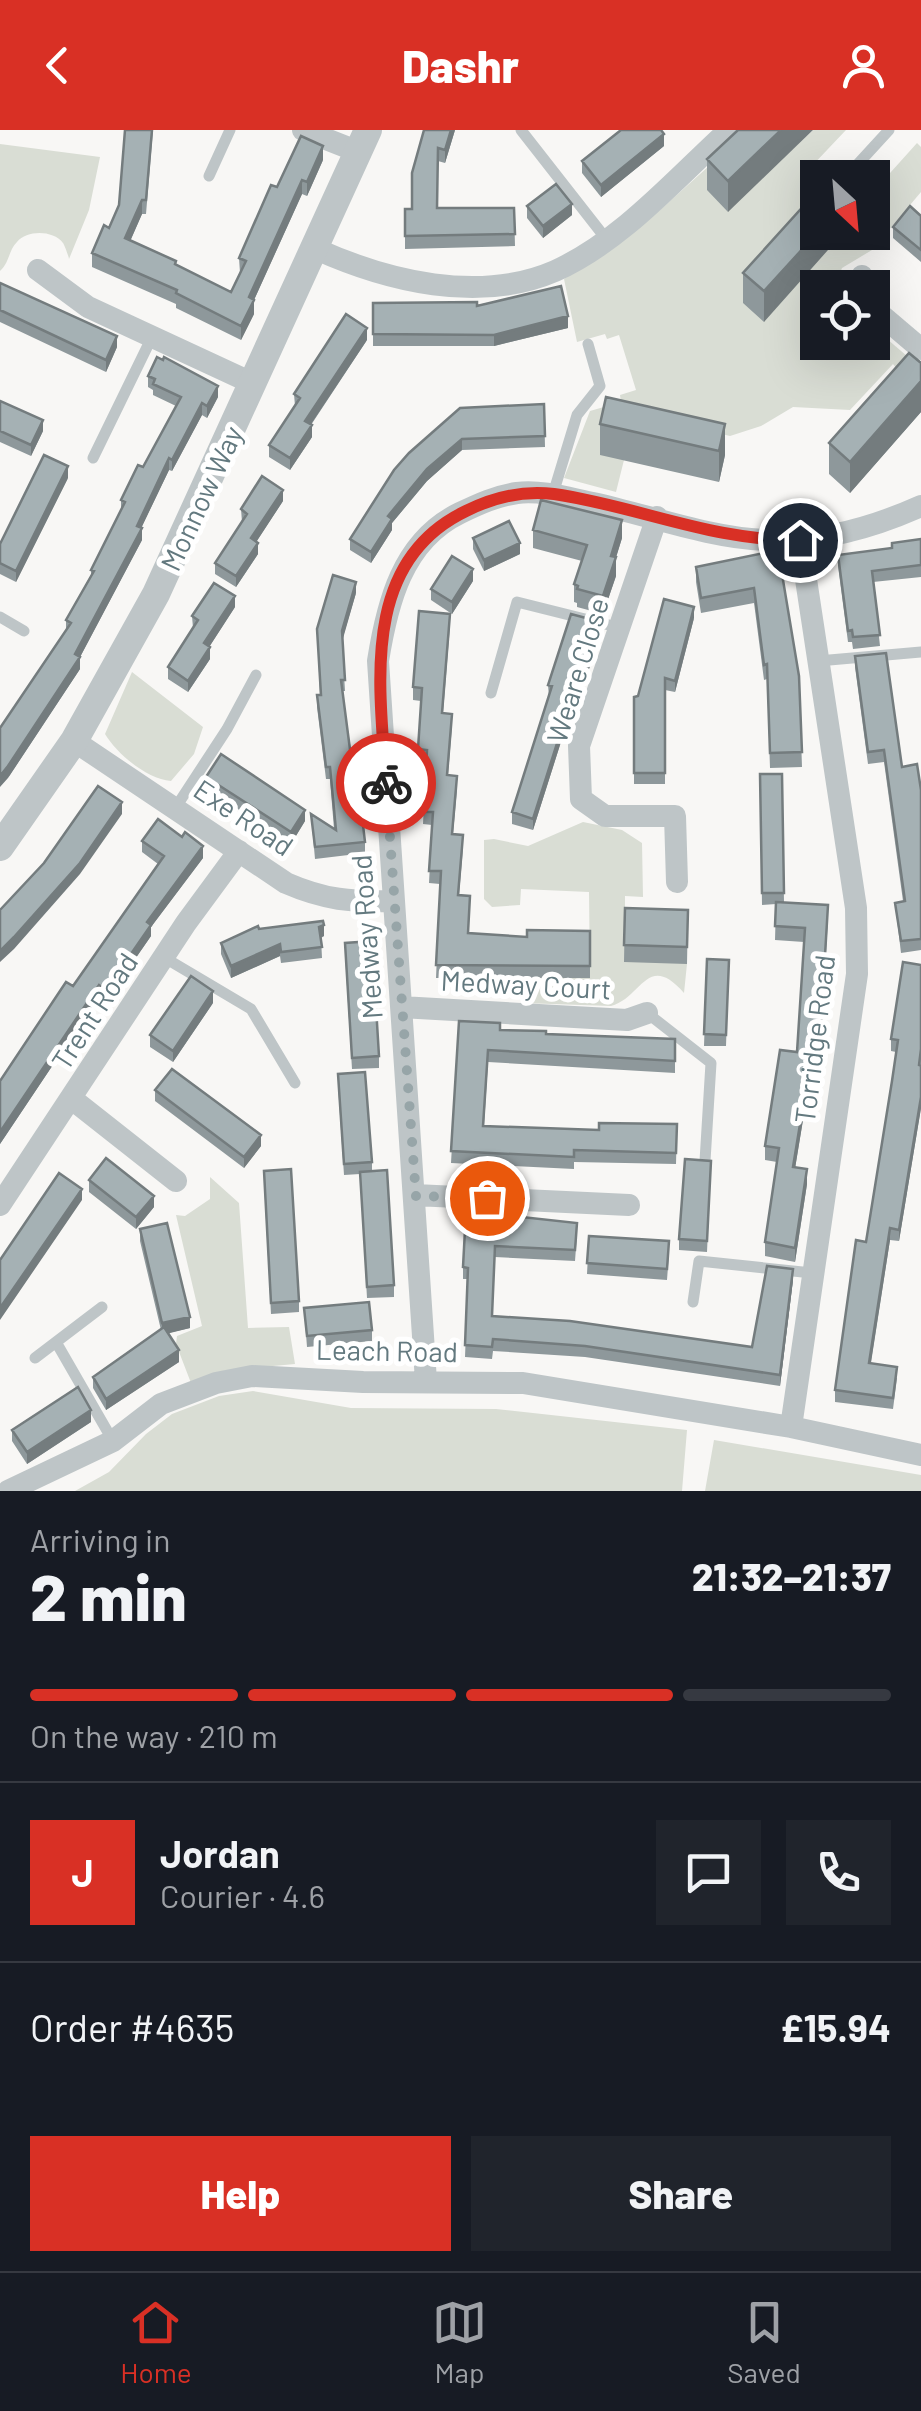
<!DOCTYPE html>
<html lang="en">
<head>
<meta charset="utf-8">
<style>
	:root { --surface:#171b24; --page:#20242c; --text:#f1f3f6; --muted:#9ea1a6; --line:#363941; --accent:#d93025 }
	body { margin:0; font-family:Barlow,sans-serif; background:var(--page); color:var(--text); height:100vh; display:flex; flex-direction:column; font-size:38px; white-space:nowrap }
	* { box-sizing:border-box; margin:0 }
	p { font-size:32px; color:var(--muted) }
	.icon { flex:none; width:55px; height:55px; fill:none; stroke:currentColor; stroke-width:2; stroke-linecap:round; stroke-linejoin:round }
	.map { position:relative; height:1361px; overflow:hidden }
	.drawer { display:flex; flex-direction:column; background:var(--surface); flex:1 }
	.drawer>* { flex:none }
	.needle { width:65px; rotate:154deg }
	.controls { position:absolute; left:800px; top:30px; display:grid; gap:20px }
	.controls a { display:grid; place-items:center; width:90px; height:90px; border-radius:0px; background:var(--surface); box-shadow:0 10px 40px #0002; font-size:50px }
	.pin { position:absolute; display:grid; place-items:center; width:85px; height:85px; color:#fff; margin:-42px; border:5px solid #fff; border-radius:50%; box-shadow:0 2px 10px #0007 }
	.courier { position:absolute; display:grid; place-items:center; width:100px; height:100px; margin:-50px; border:8px solid #d93025; border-radius:50%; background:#fff; color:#222; box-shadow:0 2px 12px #0007 }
	.headline em { font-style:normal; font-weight:800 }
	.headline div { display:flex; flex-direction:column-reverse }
	.headline { display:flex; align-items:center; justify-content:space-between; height:170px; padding:0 30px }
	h1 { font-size:65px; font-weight:800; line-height:75px }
	.bar { display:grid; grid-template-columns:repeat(4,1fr); gap:15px 10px; align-content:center; height:120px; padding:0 30px }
	.bar i { height:12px; border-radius:8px; background:var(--line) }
	.bar .selected { background:var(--accent) }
	.bar p { grid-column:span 4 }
	.line { display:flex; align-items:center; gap:25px; padding:0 30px; border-top:2px solid var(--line) }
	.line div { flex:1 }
	.round { display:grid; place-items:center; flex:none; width:105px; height:105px; border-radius:0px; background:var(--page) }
	.primary-button { display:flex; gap:20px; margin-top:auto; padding:20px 30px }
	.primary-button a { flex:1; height:115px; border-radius:0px; background:var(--accent); color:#fff; font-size:40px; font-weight:800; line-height:115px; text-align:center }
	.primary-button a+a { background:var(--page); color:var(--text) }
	header { display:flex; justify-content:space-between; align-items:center; height:130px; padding:0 30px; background:var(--accent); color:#fff; font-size:45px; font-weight:800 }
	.menu { display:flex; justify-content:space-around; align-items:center; height:140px; border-top:2px solid var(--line); background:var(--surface); font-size:28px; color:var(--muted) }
	.menu a { display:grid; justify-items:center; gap:5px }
	.menu .selected { color:var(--accent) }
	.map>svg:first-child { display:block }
	.green { fill:#d9ddd4 }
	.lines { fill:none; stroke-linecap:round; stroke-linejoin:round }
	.service { stroke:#bec5c7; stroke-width:11 }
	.minor { stroke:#bec5c7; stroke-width:22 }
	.tertiary { stroke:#bec5c7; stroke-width:28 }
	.wall { fill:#8e989b }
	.shaded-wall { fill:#747c7e }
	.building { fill:#a5b1b4; stroke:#747c7e; stroke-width:2.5 }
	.done { stroke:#97a5a8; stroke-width:10; stroke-dasharray:0 18 }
	.route { stroke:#d93025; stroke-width:12 }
	.labels { text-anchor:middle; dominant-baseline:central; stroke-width:10; stroke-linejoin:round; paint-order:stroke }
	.street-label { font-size:28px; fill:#63797f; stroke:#fff }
</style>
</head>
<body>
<header><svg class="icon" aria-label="back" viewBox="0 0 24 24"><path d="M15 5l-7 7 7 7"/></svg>Dashr<svg class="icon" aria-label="person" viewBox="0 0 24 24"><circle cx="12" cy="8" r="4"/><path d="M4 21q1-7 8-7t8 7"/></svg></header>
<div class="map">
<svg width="921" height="1361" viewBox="0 0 921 1361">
	<rect width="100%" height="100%" fill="#f8f7f5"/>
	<path class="green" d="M749 0 728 81 813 0H846L809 39 817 48 818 102H872L873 62 917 13 921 17V62L872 120 842 138 835 157 818 158V212H872L873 197 921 238 909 254 893 234 850 280 793 277 761 296 730 306 692 297 624 330 616 362 564 348 590 281 621 272 620 265 636 260 619 205 607 209 605 204 577 212 564 149 660 80Z
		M0 14 100 27 89 80 69 129C69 127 64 114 63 113 53 100 27 100 17 112 8 121 10 132 0 141Z
		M132 542 203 597 194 624 171 651C147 649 117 624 105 604Z
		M583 692 622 700 642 713 643 767 625 766V795L687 834 684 863C647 821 642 868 611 876L522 873 517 847 590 848 589 762 521 759 520 775 492 777 484 769V710L494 709 528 716Z
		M210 1047 239 1073 248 1198 289 1197 295 1234 251 1238 191 1253 176 1214 177 1206 202 1196 176 1085 185 1086 210 1069Z
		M253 1261 351 1278 496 1279 687 1300 682 1361H75L109 1342 146 1304 172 1284 219 1266Z
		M714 1310 921 1345V1361H705Z"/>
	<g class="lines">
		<path class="service" d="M521 0 607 110
			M209 46 230 0
			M845 48 889 0
			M93 328 152 207
			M553 364 577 285 600 256 588 214
			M0 487 24 501
			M818 531 921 522
			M491 563 517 472 621 498
			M176 677 227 599 256 545
			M165 828 251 879 295 953
			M647 883 711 933 705 1031
			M693 1172 699 1131 812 1143
			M56 1212 113 1311
			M35 1228 102 1177"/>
		<path class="minor" d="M303 0 359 22
			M316 119C387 151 479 174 555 141 622 111 676 48 729 0
			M38 140 88 177 254 254
			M862 146 867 158
			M872 168 880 184 921 219
			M657 387 579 616 581 669 605 686H675L677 752
			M74 611 286 753C325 770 351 772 393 771
			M401 877 627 890 647 883
			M72 969 176 1051
			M415 1065 629 1075
			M0 1075 186 793 239 721
			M426 1251 378 531C387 474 402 411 460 383 479 374 496 366 517 363 542 360 568 368 593 373 648 385 710 408 765 410 819 413 872 398 921 376
			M791 1297 857 844 856 778 800 410
			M8 1361 113 1311 161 1274 216 1253 252 1246 363 1252 523 1253 791 1297 921 1325"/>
		<path class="tertiary" d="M0 717 74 611 156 464 368 0"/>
	</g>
	<path class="wall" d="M153 0 146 84H142L130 111 231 162 240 143 239 128 277 57 323 30 307 66 302 64 254 170V184L241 210 176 178V174L92 137V123L109 98Z
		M424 0H455L445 33 438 31V78H514L515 116 405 119V79H412Z
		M738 0 728 82 707 60V29Z
		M664 16 601 67 582 43V31Z
		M818 60 764 192 743 173V143Z
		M527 76 572 85 543 108 527 88Z
		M921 86V132L893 108V97Z
		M0 153 117 217 106 242 0 192Z
		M373 173 477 176 568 198 494 216H373Z
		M367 210 311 295 312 307 290 340 269 327V315L295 276 294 264Z
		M921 233V282L850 363 829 344V313Z
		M148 246 218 267 207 288 202 285 172 341 169 340 141 398 142 410 80 527V539L8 648 66 501V490L91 445V440L121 379V370L143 337 176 276 153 265V260L148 257Z
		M606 267 725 325 719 352 600 325V294Z
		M0 271 43 301 31 326 0 312Z
		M544 274 545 317 462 320 427 351 392 393V400L371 433 350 420V409L409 323Z
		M68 348 16 452 0 444V414Z
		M283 371 256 412 258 424 236 457 215 444V433L242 392 241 379Z
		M533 400 622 408 616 427V446L603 484 577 477V473L574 472V454L582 431 533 418Z
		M473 408 520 424 484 441 473 419Z
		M921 409V447L873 452 880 516 853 519 852 512H848L838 436V425L892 418Z
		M778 420 799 546 802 637 770 638 767 549 764 550 754 473 701 483 696 452V437Z
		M473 451 452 484 431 470V459Z
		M356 463 342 510 345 561H342L365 712V723L315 729 311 684 334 699 330 649H326L317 577V565H320L317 499Z
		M235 477 209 517 210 529 188 562 168 549V537L193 498 192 486Z
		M694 488 675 562 665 560V654H634V567L638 566Z
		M450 496 443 583 452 596 448 645 457 659 453 704 463 718 459 765 470 778 468 803 527 807 590 801V848H436L440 754 429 753 432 695 423 694 426 633 418 632 421 571 413 570V557Z
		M601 503 577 575 573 574 533 700 512 694V682L549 567 548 555Z
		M855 526 902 637 921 660V820L901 823 895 773 903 771 884 632 868 634 855 537Z
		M760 644H782L784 773 828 789 820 923H814L795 1038 807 1054 795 1132 765 1126V1112L777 1032 765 1030V1016L797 922 804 812 775 810 776 774 762 775Z
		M206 647 305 691 291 714 206 658Z
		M142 711 203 728 151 797V806L106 871 99 866 0 1014V951L73 856 158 734 142 722Z
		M625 778 688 780 687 834 624 832Z
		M259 799 324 806 321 808 322 828 281 833 280 826 231 848 221 824V813Z
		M345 824 379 926V938L352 939Z
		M707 829 729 830 726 916H704Z
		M921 835V978L899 1111 890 1110 871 1233 897 1248 893 1279 835 1272V1260L866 1112 896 922 891 921V909Z
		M213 873 173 932 150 917V905Z
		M459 891 500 900 546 904 675 909V943L488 932 484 996 599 1000 677 994 676 1034 574 1032V1039L451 1033Z
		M338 956 372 1032V1041L394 1155V1167L367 1168 360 1044 344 1045Z
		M155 960 261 1016 244 1038 155 971Z
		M711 1031 707 1122 679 1120V1109Z
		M89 1050 154 1077 136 1099 89 1062Z
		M264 1052 299 1171V1182L271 1184Z
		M466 1081 577 1104 575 1131 495 1127 492 1186 752 1217 793 1150 780 1256 585 1227 493 1221 492 1229 465 1227 468 1149H463V1137Z
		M140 1099 190 1198 168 1203 179 1232 106 1280 93 1258V1247L161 1200 140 1111Z
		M589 1106 669 1123 667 1150 587 1144Z
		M304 1178 372 1200V1211L307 1217Z
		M91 1292 27 1334 12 1311V1300Z"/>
	<path class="shaded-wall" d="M451 0H455L445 33V20Z
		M781 0H813L728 82V51Z
		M664 4V16L601 67V55Z
		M323 16V30L307 66V52Z
		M302 50V64L254 170V184L241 210V196L249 167Z
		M142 70V84L125 123V108Z
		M572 74V85L543 108V96Z
		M818 102H844L764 192V161Z
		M568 186V198L494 216V205Z
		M367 198V210L305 303V291Z
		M117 206V217L106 242V230Z
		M921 251V282L850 363V332Z
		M218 256V267L207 288V276Z
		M202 273V285L172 341V330Z
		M43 290V301L31 326V315Z
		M725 294V325L719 352V321Z
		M312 295V307L290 340V328Z
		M462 309V320L427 351 392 393V400L371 433V422L388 386 427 339Z
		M169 328V340L137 407V396Z
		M68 336V348L16 452V441Z
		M283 360V371L251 420V408Z
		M622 390V408L611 444V426Z
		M142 398V410L79 529 80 527V539L8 648 0 657V646L75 524Z
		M258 413V424L236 457V446Z
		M520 413V424L484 441V430Z
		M616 427V446L603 484V466Z
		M473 439V451L452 484V472Z
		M356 452V463L342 512V501Z
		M235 466V477L204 525V513Z
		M694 477V488L675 562V551Z
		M601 492V503L577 575V564Z
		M210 517V529L188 562V551Z
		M573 563V574L533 700V689Z
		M122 672V684L80 744 14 819 0 832V821Z
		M305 680V691L291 714V702Z
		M203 716V728L151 797V806L106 871V860L147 792Z
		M324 795V806L319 808V797Z
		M280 814V826L231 848V836Z
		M99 855V866L0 1014V1002Z
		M213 861V873L173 932V921Z
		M814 909V923L793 1051V1037Z
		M921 967V978L899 1111V1100Z
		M261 1005V1016L244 1038V1027Z
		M807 1039V1054L795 1132V1118Z
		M82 1059V1070L0 1190V1178Z
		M154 1066V1077L136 1099V1087Z
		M890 1098V1110L869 1244V1233Z
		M793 1139V1150L780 1256V1245Z
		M190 1187V1198L162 1205V1193Z
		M179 1220V1232L106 1280V1269Z
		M91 1280V1292L27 1334V1322Z"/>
	<path class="building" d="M125 0H152L146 70H142L125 108 176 131 175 134 231 162 246 131 239 128 271 55 277 57 301 6 323 16 307 52 302 50 249 167 254 170 241 196 176 163 177 160 92 123 104 95 109 98 119 75Z
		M424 0H451L445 20 438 18 437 78H514L515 104 405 106V79H412V43Z
		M621 0H661L664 4 601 55 582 31Z
		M738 0H781L728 51 707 29Z
		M556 54 572 74 543 96 527 76Z
		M818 60V102L764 161 743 143Z
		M910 76 921 86V120L893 97Z
		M0 153 117 206 106 230 0 180Z
		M561 156 568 186 494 205 373 204V173L477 172V176Z
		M346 184 367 198 305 291 312 295 290 328 269 315 300 268 294 264Z
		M909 223 921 233V251L850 332 829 313Z
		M157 227 163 230 164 227 218 256 207 276 202 273 172 330 169 328 137 396 142 398 75 524 80 527 8 636 0 646V598L71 493 66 490 94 441 91 440 125 372 121 370 138 335 143 337 181 267 153 254 155 249 148 246Z
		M606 267 725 294 719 321 600 294Z
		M0 271 43 290 31 315 0 301Z
		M544 274 545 306 462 309 427 339 388 386 392 389 371 422 350 409 394 340 409 323 460 278Z
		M44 325 68 336 16 441 0 433V414Z
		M262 346 283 360 251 408 258 413 236 446 215 433 247 384 241 379Z
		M541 370 622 390 611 426 616 427 603 466 577 459 578 456 574 454 587 415 533 400Z
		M509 391 520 413 484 430 473 408Z
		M921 409V435L872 441 880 505 853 507 852 500 848 501 838 425 892 418V413Z
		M778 420 799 546 802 622 770 623 767 534 764 535 754 458 701 468 696 437Z
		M452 426 473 439 452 472 431 459Z
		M333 445 356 452 342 501 345 550H341L352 635H356L365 712 315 717 311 684 336 700 330 637H326L317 565H321L317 499Z
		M214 453 235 466 204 513 210 517 188 551 168 537 198 490 192 486Z
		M664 469 694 477 675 551 665 548V643H634V567L638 566Z
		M419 481 450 484 442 583 452 584 447 645 457 646 452 704 463 705 458 765 470 766 468 803 527 807V800L590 801V836L436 835 441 741H429L433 682H423L427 620 418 619 422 558 413 557Z
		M571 484 601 492 577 564 573 563 533 689 512 682 552 556 548 555Z
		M886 523 902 637 917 634 921 660V809L901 811 895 773 905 771 884 620 868 622 855 526Z
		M221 624 305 680 291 702 206 647Z
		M760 644H782L784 763H762Z
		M98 656 122 672 80 733 14 807 0 821V780L44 733Z
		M158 689 182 707 185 702 203 716 147 792 151 795 106 860 99 855 0 1002V951L66 852 73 856 164 726 142 711Z
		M776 772 828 775 820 909H814L793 1037 807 1039 795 1118 765 1112 779 1018 765 1016 780 920 797 922 805 798 775 796Z
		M625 778 688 780 687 817 624 815Z
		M323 791 324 795 319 797 322 817 281 822 280 814 231 836 221 813 258 796 259 799Z
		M372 811 379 926 352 928 345 813Z
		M707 829 729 830 726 905 704 904Z
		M903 832 921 835V919L919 935 921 936V967L899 1100 890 1098 869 1233 897 1237 893 1268 835 1260 856 1110 866 1112 892 951 898 910 891 909Z
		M191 846 213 861 173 921 150 905Z
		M459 891 500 893V900L546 901V904L675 909V931L488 920 483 996 599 1000V993L677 994 676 1023 574 1020V1027L451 1021Z
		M172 939 261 1005 244 1027 155 960Z
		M365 942 372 1032 344 1034 338 944Z
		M106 1028 154 1066 136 1087 89 1050Z
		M685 1029 711 1031 707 1111 679 1109Z
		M291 1039 299 1171 271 1173 264 1041Z
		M387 1040 394 1155 367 1157 360 1042Z
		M59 1043 82 1059 0 1178V1130Z
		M466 1081 577 1093 575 1120 495 1116 492 1186 570 1191 752 1217 767 1136 793 1139 780 1245 585 1216 493 1209 492 1217 465 1215 468 1138 463 1137Z
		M167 1093 190 1187 162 1193 140 1099Z
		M589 1106 669 1111 667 1139 587 1133Z
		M369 1172 372 1200 307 1206 304 1178Z
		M164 1197 179 1220 106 1269 93 1247Z
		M78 1257 91 1280 27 1322 12 1300Z"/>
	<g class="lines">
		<path class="done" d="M386 653 416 1066 487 1068"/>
		<path class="route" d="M386 653C380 557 359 432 466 381 494 367 522 360 554 364 637 376 715 412 800 410"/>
	</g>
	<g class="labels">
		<g class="street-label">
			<text transform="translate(201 368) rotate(-65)">Monnow Way</text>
			<text transform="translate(577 540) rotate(-73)">Weare Close</text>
			<text transform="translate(244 687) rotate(34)">Exe Road</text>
			<text transform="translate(366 807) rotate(-94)">Medway Road</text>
			<text transform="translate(526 854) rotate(3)">Medway Court</text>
			<text transform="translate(94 881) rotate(-57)">Trent Road</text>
			<text transform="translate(814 909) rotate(-83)">Torridge Road</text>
			<text transform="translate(387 1220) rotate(1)">Leach Road</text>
		</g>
	</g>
</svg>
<div class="controls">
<a><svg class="needle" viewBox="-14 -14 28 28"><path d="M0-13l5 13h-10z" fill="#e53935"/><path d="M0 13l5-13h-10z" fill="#9ea1a6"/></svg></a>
<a><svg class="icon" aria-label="locate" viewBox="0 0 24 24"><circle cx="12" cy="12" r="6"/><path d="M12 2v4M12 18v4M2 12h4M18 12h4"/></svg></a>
</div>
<div class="pin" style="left:487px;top:1068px;background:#ea580c"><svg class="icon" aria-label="bag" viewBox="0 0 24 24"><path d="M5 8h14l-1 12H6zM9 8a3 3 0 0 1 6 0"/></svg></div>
<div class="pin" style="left:800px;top:410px;background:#1f2937"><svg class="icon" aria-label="home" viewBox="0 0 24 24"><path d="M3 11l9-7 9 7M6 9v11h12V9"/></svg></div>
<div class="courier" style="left:386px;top:653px"><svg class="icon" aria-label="bike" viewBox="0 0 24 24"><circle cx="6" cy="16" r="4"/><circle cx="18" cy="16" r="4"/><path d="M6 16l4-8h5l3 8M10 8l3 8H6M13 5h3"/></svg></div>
</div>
<section class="drawer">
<div class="headline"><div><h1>2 min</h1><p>Arriving in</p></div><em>21:32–21:37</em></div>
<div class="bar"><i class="selected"></i><i class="selected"></i><i class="selected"></i><i></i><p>On the way · 210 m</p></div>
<div class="line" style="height:180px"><b class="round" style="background:var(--accent);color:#fff">J</b><div><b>Jordan</b><p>Courier · 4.6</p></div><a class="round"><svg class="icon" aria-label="chat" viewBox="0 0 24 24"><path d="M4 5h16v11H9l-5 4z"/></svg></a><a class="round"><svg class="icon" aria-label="phone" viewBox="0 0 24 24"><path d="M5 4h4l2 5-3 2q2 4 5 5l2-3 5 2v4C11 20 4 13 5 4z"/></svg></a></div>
<div class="line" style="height:130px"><div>Order #4635</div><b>£15.94</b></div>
<div class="primary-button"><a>Help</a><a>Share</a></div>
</section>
<nav class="menu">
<a class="selected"><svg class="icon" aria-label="home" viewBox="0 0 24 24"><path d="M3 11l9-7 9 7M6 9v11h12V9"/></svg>Home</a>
<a><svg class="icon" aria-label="map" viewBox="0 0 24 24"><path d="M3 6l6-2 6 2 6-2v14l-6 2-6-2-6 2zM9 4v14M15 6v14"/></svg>Map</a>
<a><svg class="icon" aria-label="saved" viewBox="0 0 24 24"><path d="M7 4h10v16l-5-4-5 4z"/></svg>Saved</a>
</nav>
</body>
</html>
